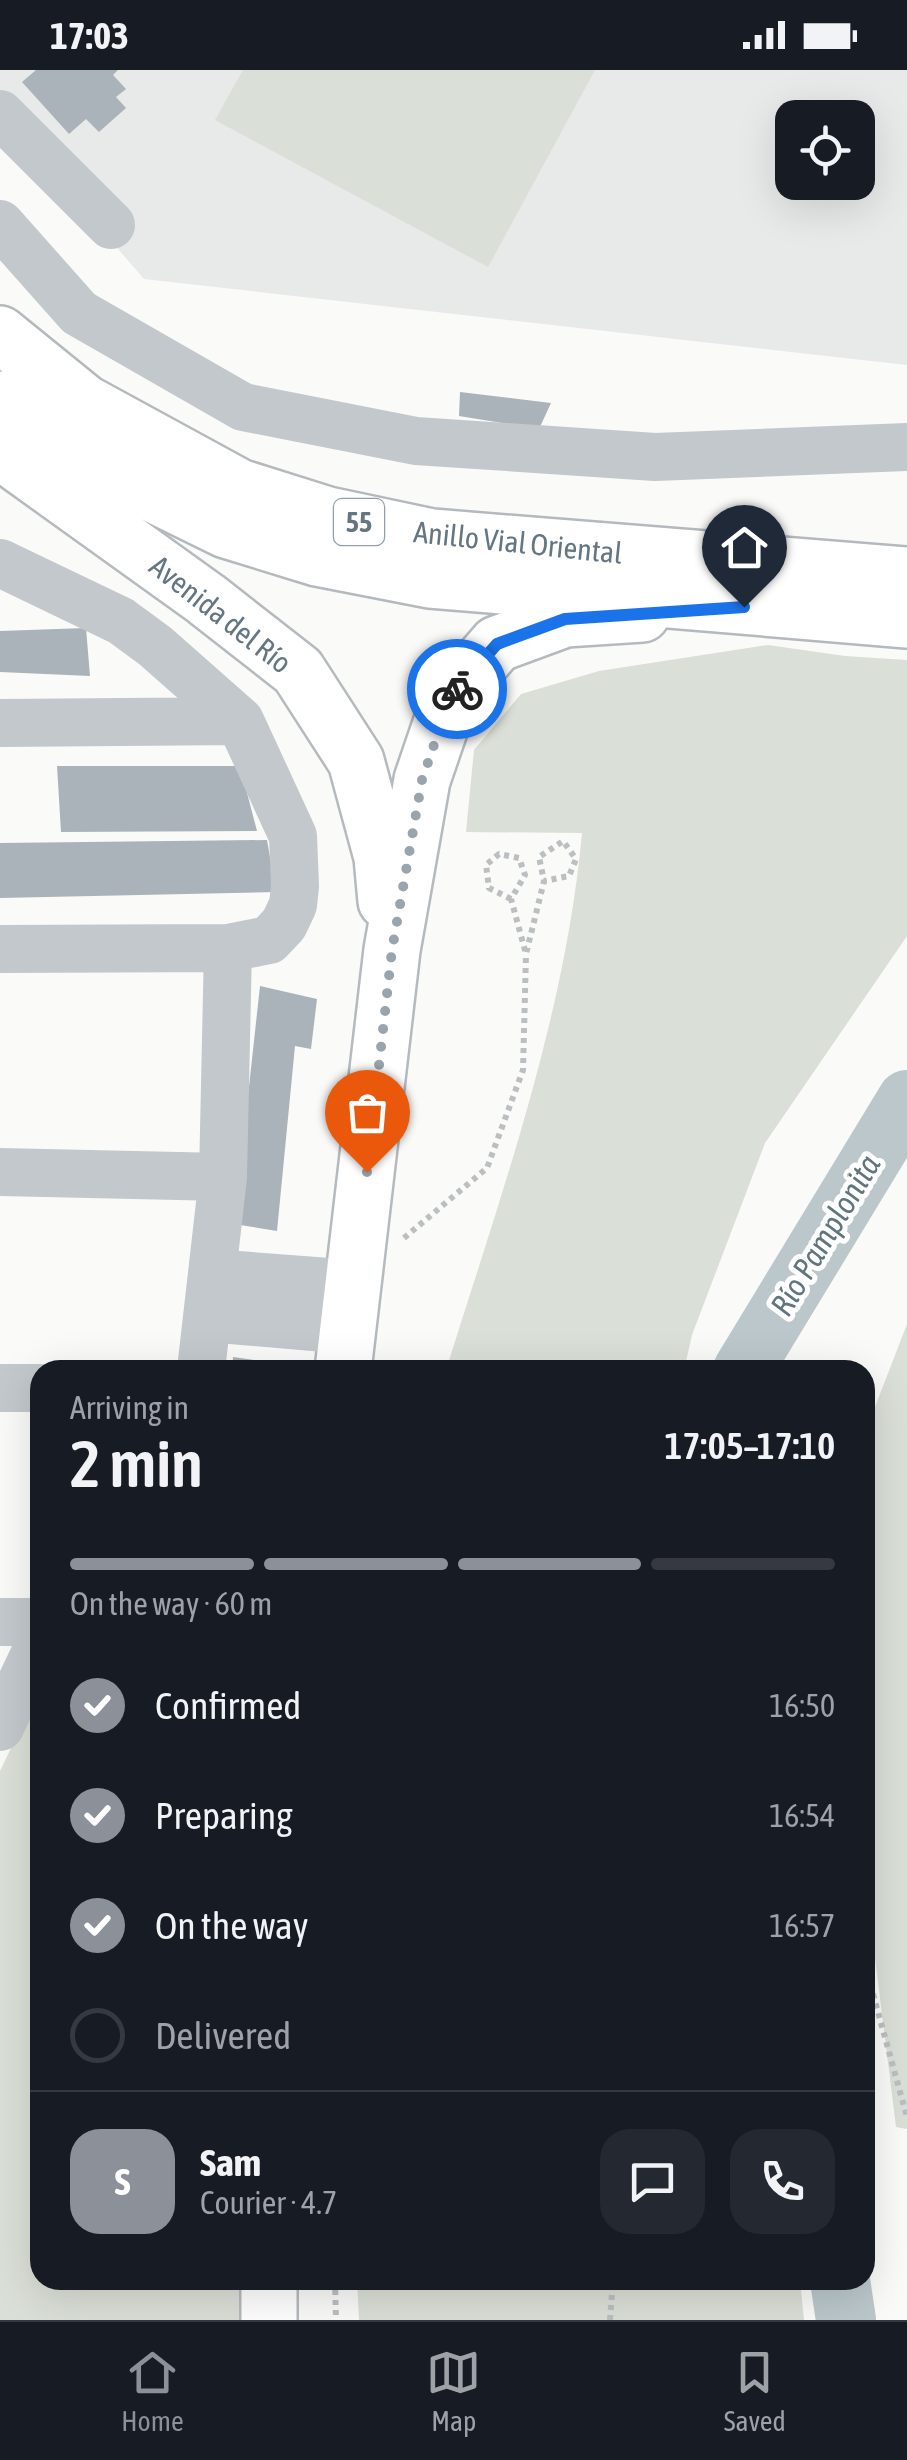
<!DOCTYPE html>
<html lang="en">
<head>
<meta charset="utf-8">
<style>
	:root { --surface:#171b24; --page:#242831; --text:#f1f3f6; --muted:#9ea1a6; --line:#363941; --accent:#8c9099 }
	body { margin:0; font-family:"Asap Condensed",sans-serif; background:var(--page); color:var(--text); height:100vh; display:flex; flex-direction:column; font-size:38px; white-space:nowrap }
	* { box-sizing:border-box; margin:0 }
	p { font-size:32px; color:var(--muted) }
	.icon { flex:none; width:55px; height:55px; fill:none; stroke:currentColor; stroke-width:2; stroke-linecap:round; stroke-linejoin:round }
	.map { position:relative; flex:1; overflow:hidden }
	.panel { position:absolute; left:30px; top:1290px; width:845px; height:930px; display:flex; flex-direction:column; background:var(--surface); border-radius:30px; box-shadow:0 10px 40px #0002 }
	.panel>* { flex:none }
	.buttons { position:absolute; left:775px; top:30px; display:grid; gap:20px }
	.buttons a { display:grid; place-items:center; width:100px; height:100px; border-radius:20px; background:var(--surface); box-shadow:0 10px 40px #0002; font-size:50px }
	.pin { position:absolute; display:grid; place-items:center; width:85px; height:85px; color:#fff; margin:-102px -42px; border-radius:50% 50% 50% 0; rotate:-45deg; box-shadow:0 0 10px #0007 }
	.pin .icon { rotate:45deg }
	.courier { position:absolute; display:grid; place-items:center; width:100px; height:100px; margin:-50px; border:8px solid #1a73e8; border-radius:50%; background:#fff; color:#222; box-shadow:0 2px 12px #0007 }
	.overview em { font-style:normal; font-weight:600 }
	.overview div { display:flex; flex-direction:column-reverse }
	.overview { display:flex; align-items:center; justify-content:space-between; height:170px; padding:0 40px }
	h1 { font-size:65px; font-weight:600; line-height:75px }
	.bar { display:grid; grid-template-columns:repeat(4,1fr); gap:15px 10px; align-content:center; height:120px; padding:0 40px }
	.bar i { height:12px; border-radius:8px; background:var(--line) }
	.bar .current { background:var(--accent) }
	.bar p { grid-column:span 4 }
	.line { display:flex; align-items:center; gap:25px; padding:0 40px; border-top:2px solid var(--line) }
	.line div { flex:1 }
	.round { display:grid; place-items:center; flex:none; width:105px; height:105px; border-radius:30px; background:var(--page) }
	ol { padding:0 40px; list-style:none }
	li { display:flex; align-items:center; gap:30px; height:110px }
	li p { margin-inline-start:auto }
	li .icon { padding:10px; border-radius:50%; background:var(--accent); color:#fff; stroke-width:4 }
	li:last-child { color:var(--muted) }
	li i { width:55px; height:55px; border:5px solid var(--line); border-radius:50% }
	.status { display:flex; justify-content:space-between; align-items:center; height:70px; padding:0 50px; background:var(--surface); direction:ltr }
	.status svg { height:28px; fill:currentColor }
	.dock { display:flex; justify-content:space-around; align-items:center; height:140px; border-top:2px solid var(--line); background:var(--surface); font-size:28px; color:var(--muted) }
	.dock a { display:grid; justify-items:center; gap:5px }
	.dock .current { color:var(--accent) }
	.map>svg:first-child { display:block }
	.built { fill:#e8e9e9; fill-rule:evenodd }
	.green { fill:#dadfd7 }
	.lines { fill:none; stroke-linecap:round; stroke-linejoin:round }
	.river { stroke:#bbc7cb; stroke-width:60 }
	.building { fill:#aab3b9 }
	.major-casing { stroke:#b5babe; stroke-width:60 }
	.highway-casing { stroke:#b4b9bd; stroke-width:60 }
	.path { stroke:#bbbfc2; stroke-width:6; stroke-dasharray:5 5; stroke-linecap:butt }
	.minor { stroke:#c3c8cc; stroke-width:48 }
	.major { stroke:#fff; stroke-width:55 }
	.highway { stroke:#fff; stroke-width:55 }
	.done { stroke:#99a4ac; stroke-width:10; stroke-dasharray:0 18 }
	.route { stroke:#1a73e8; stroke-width:12 }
	.labels { text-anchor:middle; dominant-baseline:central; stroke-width:10; stroke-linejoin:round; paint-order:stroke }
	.shield { fill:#fff; stroke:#939fa8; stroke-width:2.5 }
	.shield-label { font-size:28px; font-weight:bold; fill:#657683 }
	.street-label { font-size:30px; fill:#657683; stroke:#fff }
	.water-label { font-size:32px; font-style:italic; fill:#60757c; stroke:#fff }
</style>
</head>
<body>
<div class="status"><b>17:03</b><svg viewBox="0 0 49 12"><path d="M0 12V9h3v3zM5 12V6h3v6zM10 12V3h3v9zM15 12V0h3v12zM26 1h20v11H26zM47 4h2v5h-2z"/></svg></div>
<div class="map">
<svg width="907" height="2250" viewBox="0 0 907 2250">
	<rect width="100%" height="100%" fill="#fafaf8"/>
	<path class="built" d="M0 0H907V295L144 209 0 43ZM792 48H858V112H792Z"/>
	<path class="green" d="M243 0H595L488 197 215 50Z
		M768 575 845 586 907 590V866L765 1073 692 1265 684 1300H446C501 1124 565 948 582 763L466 762 474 680 521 624 599 601Z
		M907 1254V2059L896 2057 865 1807V1363Z
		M40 1618V2210H296L298 2250H0V1701Z
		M357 2210H800L804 2250H359Z"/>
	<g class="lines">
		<path class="river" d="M743 1300 907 1030
			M840 2210 846 2250"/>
	</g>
	<path class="building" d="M36 0H118L113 5 126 19 116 27 126 38 99 62 86 49 69 64 22 12Z
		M460 322 551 333 539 359 459 346Z
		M86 558 90 606 0 602V561Z
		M57 696H240L257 761 61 762Z
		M267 770 276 822 0 828V773Z
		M260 916 317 929 311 979 295 976 277 1161 234 1154Z
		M233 1287 276 1293 275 1300H232Z"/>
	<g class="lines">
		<defs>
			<path id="major" d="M0 381 206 529 298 601 356 691 382 787 386 831
				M343 1300 392 880 422 710 450 628 497 574 565 549 642 544
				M269 2210V2250"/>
			<path id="highway" d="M0 264 85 333 239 417 328 445 432 467 907 505
				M0 329 73 385 226 460 317 488 430 510 907 550"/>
		</defs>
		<use href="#major" class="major-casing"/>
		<use href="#highway" class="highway-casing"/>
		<path class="path" d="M511 829 489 818 486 795 499 784 519 788 525 805 511 829 526 884 544 811 539 787 563 771 576 789 569 806 544 811
			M404 1168 487 1098 523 1000 526 884
			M865 1895 907 2047
			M335 2210 336 2250
			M610 2250 613 2210"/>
		<path class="minor" d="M0 44 111 155
			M0 154 79 243 243 337 416 371 655 387 907 377
			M0 493 121 551 155 576 240 651 293 766 295 816 293 835 284 854 269 870 228 878 223 1107 201 1300
			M0 653 240 651
			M0 879 228 878
			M0 1102 223 1107
			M212 1203 355 1214
			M207 1248 348 1260
			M0 1318H40
			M0 1552H40
			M0 1657 40 1573"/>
		<use href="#major" class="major"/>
		<use href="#highway" class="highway"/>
	</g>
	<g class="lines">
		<path class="done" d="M367 1102 392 880 422 710 450 628 457 619"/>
		<path class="route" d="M457 619 497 574 565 549 744 537"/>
	</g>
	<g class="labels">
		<rect class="shield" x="334" y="429" width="50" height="46" rx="8"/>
		<g class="shield-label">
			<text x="359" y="452">55</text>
		</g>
		<g class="street-label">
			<text transform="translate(518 472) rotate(6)">Anillo Vial Oriental</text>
			<text transform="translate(221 544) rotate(38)">Avenida del Río</text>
		</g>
		<g class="water-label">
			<text transform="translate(825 1165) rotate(-59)">Río Pamplonita</text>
		</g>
	</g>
</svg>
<div class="buttons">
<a><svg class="icon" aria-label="locate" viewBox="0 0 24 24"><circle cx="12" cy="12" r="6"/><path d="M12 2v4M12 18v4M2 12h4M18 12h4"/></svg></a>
</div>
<div class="pin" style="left:367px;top:1102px;background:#ea580c"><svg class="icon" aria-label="bag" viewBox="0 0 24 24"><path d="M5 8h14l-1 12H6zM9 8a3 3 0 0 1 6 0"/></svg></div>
<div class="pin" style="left:744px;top:537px;background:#1f2937"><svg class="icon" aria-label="home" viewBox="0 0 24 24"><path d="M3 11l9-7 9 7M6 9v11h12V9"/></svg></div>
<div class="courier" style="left:457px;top:619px"><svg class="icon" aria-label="bike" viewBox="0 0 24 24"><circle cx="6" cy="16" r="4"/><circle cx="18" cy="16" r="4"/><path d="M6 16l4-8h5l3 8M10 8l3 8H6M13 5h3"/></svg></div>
<section class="panel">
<div class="overview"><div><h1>2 min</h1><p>Arriving in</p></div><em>17:05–17:10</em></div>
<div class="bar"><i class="current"></i><i class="current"></i><i class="current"></i><i></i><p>On the way · 60 m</p></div>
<ol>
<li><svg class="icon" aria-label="check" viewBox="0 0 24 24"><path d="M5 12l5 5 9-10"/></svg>Confirmed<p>16:50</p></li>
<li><svg class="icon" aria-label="check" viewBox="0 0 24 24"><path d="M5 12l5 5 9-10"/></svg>Preparing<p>16:54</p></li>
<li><svg class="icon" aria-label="check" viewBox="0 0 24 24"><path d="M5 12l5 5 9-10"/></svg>On the way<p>16:57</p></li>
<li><i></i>Delivered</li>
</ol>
<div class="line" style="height:180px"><b class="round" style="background:var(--accent);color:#fff">S</b><div><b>Sam</b><p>Courier · 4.7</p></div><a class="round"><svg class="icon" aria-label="chat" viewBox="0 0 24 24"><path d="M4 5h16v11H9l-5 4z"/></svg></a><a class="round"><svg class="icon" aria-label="phone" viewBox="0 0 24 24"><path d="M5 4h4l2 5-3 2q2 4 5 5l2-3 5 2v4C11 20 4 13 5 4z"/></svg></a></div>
</section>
</div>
<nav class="dock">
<a class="current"><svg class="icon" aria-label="home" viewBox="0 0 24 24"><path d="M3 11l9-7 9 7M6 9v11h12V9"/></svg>Home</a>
<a><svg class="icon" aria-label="map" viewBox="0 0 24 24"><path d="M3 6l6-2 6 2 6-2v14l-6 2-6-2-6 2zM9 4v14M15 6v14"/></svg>Map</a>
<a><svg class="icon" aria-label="saved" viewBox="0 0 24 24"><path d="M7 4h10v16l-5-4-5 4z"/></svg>Saved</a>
</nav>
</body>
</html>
